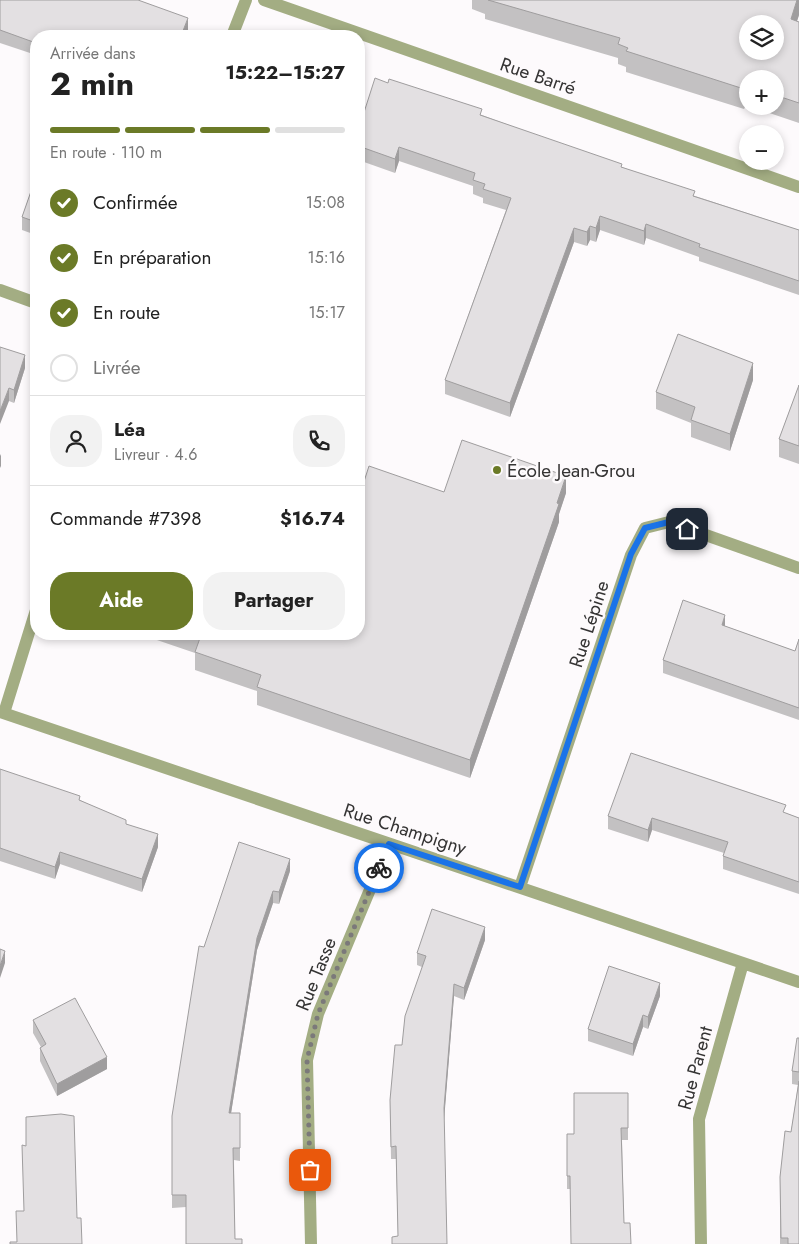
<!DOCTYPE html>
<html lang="fr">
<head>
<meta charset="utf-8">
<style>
	:root { --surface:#fff; --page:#f2f2f2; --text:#222; --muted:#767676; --line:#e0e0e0; --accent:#6b7a27 }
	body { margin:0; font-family:Jost,sans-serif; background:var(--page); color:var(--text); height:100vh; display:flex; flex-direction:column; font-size:19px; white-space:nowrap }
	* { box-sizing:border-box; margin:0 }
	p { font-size:16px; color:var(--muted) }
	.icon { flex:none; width:28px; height:28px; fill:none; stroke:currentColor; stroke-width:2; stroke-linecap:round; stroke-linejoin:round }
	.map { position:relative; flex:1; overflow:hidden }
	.drawer { position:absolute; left:30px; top:30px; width:335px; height:610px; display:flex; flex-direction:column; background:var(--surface); border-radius:20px; box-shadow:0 2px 8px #0003 }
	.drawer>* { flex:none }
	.tools { position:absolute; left:739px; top:15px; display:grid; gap:10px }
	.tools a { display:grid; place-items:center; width:45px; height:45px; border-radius:50%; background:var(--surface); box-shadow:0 2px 8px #0003; font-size:25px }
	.pin { position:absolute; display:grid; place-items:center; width:42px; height:42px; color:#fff; margin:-21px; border-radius:10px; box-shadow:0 2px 8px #0006 }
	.courier { position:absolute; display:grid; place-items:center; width:50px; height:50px; margin:-25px; border:4px solid #1a73e8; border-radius:50%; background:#fff; color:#222; box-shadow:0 1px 6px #0007 }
	.overview em { font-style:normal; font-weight:700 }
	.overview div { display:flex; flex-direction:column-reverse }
	.overview { display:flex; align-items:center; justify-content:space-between; height:85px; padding:0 20px }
	h1 { font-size:32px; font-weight:700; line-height:38px }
	.bar { display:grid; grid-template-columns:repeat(4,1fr); gap:8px 5px; align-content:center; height:60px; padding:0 20px }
	.bar i { height:6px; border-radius:4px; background:var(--line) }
	.bar .on { background:var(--accent) }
	.bar p { grid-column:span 4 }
	.line { display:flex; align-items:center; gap:12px; padding:0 20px; border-top:1px solid var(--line) }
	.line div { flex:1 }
	.round { display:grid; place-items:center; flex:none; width:52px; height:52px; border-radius:20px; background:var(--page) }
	ol { padding:0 20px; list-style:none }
	li { display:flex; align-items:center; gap:15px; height:55px }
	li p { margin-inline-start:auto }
	li .icon { padding:5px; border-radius:50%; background:var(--accent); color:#fff; stroke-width:4 }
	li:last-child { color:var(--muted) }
	li i { width:28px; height:28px; border:2px solid var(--line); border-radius:50% }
	.cta { display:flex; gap:10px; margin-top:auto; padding:10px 20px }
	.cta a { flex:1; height:58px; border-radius:20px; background:var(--accent); color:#fff; font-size:20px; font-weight:700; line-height:58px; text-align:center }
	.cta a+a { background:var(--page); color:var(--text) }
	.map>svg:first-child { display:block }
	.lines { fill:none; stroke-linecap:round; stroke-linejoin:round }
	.minor { stroke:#a3ad83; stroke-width:12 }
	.wall { fill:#c3c1c2 }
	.shaded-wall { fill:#9f9d9e }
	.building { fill:#e3e0e2; stroke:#9f9d9e; fill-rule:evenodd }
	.done { stroke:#7b797a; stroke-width:5; stroke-dasharray:0 9 }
	.route { stroke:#1a73e8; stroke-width:6 }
	.poi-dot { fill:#6b7a27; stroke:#fdfafc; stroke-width:2 }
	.labels { text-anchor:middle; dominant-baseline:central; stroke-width:5; stroke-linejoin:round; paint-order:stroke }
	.street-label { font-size:19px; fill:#353434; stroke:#fdfafc }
	.poi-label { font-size:19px; fill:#353434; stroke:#fdfafc; text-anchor:start }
</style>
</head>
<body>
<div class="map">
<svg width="799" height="1244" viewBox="0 0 799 1244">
	<rect width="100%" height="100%" fill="#fdfafc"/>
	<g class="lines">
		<path class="minor" d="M264 0 799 187
			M232 36 246 0
			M0 290 36 303
			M0 712 799 982
			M4 713 36 610
			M520 887 631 555 645 528 669 522 799 568
			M311 1244 307 1060 318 1014 389 844
			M701 1244 699 1119 743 963"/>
	</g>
	<path class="wall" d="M0 0 188 31 186 36H36V55L0 43Z
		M472 0H799V15L797 21 799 22V123L749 106H775V79H748V106L745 105 744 109 626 72V67L618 64V58L485 19V14L472 9Z
		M388 83 482 115 622 167 695 196 799 230V295L699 261V257L646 238 644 245 600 230 596 242 590 240 587 246 574 242 510 417 445 394V380L506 210 483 203V198L473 194V186L399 161 395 173 364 162 359 154V128Z
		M36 177V235L22 230V217Z
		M0 347 25 368 14 403 9 401Z
		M753 380 730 451 691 437V423L656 409V392Z
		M799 385V464L779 457V439Z
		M444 492 566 493 559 514V522L470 778 257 705V691L195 670V653L154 639V634H359Z
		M725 626 795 651 799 639V720L663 673V660Z
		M0 769 80 800 126 824 158 847 142 892 60 864 55 879 0 861Z
		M786 813 799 818V894L723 869V856L724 853 652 830 648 842 608 829V816Z
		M290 871 279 904 273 903 257 950 231 1113H240V1161L234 1160 235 1239 242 1244 186 1207 172 1208V1116L204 947Z
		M485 940 464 1000 454 996 444 1118 398 1236 396 1159H391L390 1100 422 967 417 965V953Z
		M660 996 648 1029 643 1027 633 1056 588 1041V1029Z
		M33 1020 107 1069 57 1096 40 1061V1048L41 1047 33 1033Z
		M799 1038V1244H780V1177L791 1132 798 1085 792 1084V1071Z
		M628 1093V1140H622L624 1223 631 1244 570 1189H567V1134H574Z"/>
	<path class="shaded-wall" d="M797 0H799V15L791 39V19Z
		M188 18V31L186 36H181Z
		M745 85V105L744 109V89Z
		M399 147V161L395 173V159Z
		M600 216V230L596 242V228Z
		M646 224V238L644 245V231Z
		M590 226V240L587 246V232Z
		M574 228V242L510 417V403Z
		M25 355V368L14 403V390Z
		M753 363V380L730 451V434Z
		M9 388V401L0 424V411Z
		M1 454V466L0 468V456Z
		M566 476V493L559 514V522L470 778V760Z
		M725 615V627L722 625Z
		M652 818V830L648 842V830Z
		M158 834V847L142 892V879Z
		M60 852V864L55 879V867Z
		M290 859V871L279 904V892Z
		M273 891V903L257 950 229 1126V1113L257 938Z
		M485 927V940L464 1000V988Z
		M5 951V963L0 978V966Z
		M660 983V996L648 1029V1017Z
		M454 984V996L444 1121V1108Z
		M643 1015V1027L633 1056V1044Z
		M107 1057V1069L57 1096V1084Z"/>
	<path class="building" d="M0 0H138L188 18 181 36H36V43L0 30Z
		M488 0H797L791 19 799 22V103L775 95V79H748V85H745L744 89 626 51 628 48 618 44 620 38ZM748 24H775V51H748Z
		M375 78 388 83 389 79 482 109 480 115 622 164 621 167 695 191 693 196 799 230V281L699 247 700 244 646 224 644 231 600 216 596 228 590 226 587 232 574 228 510 403 445 380 511 198 483 189 485 184 473 180 475 173 399 147 395 159 364 148 359 140V128Z
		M36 177V222L22 217Z
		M678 334 753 363 730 434 691 420 695 407 656 392Z
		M0 347 25 355 14 390 9 388 0 411Z
		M799 385V446L779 439Z
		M462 440 566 476 557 503 559 504 470 760 257 687 261 675 195 652 200 638 189 634H359V497L369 466 444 492Z
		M683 600 725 615 722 625 795 651 799 639V708L663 660Z
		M631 753 786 805 783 812 799 818V882L723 856 728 842 652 818 648 830 608 816Z
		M0 769 80 796 79 800 126 820V824L158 834 142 879 60 852 55 867 0 848Z
		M239 842 290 859 279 892 273 891 257 938 229 1113H240V1148H233L235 1239H242V1244H186V1195H172V1116L199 946 204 947Z
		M432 909 485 927 464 988 454 984 444 1108 447 1244H392V1237L398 1236 396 1146 391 1147 390 1100 395 1045H402L405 1016 426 956 417 953Z
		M0 949 5 951 0 966Z
		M609 966 660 983 648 1017 643 1015 633 1044 588 1029Z
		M75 998 107 1057 57 1084 40 1048 46 1044 33 1020Z
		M797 1038H799V1072L792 1071Z
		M799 1081V1244H788V1238H781L780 1177 785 1131 791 1132Z
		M574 1093H628V1128H621L623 1192 624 1223H630L631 1244H571L570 1176H567V1134H574Z
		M61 1114 74 1116 77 1218H81L82 1244H10V1242H17L16 1211H24L22 1145 26 1146V1117Z"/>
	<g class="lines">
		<path class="done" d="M310 1170 307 1060 318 1014 379 868"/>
		<path class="route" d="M379 868 389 844 520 887 631 554 645 528 669 522 687 529"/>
	</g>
	<circle class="poi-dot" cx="497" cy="470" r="5"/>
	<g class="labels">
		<g class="street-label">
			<text transform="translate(538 76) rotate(19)">Rue Barré</text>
			<text transform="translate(589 624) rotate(-72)">Rue Lépine</text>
			<text transform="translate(405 829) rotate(18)">Rue Champigny</text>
			<text transform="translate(316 974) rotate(-68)">Rue Tasse</text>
			<text transform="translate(695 1068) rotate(-75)">Rue Parent</text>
		</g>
		<g class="poi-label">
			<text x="507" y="470">École Jean-Grou</text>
		</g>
	</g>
</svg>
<div class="tools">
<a><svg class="icon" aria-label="layers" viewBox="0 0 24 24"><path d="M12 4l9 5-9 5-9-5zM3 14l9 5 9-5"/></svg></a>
<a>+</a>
<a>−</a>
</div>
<div class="pin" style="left:310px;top:1170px;background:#ea580c"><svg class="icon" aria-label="bag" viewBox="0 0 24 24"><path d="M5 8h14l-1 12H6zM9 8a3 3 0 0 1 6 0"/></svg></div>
<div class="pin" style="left:687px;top:529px;background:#1f2937"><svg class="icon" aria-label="home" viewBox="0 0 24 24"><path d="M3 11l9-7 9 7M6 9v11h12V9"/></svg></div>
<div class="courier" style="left:379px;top:868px"><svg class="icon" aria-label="bike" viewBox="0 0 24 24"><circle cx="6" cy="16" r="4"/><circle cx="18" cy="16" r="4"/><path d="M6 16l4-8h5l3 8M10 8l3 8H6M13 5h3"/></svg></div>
<section class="drawer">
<div class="overview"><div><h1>2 min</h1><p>Arrivée dans</p></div><em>15:22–15:27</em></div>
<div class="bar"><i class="on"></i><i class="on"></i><i class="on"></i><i></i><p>En route · 110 m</p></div>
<ol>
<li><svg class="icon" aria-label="check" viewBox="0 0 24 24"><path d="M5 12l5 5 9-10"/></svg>Confirmée<p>15:08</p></li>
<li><svg class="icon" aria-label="check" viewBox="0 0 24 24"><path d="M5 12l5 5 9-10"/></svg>En préparation<p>15:16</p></li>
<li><svg class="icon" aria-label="check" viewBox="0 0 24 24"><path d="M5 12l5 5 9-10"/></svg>En route<p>15:17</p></li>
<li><i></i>Livrée</li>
</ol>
<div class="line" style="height:90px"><a class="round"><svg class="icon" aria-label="person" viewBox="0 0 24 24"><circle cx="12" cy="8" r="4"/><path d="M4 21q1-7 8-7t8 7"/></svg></a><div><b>Léa</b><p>Livreur · 4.6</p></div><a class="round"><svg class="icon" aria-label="phone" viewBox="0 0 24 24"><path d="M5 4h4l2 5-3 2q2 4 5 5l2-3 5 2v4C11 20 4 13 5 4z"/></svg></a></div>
<div class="line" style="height:65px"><div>Commande #7398</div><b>$16.74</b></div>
<div class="cta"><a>Aide</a><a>Partager</a></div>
</section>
</div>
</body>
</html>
